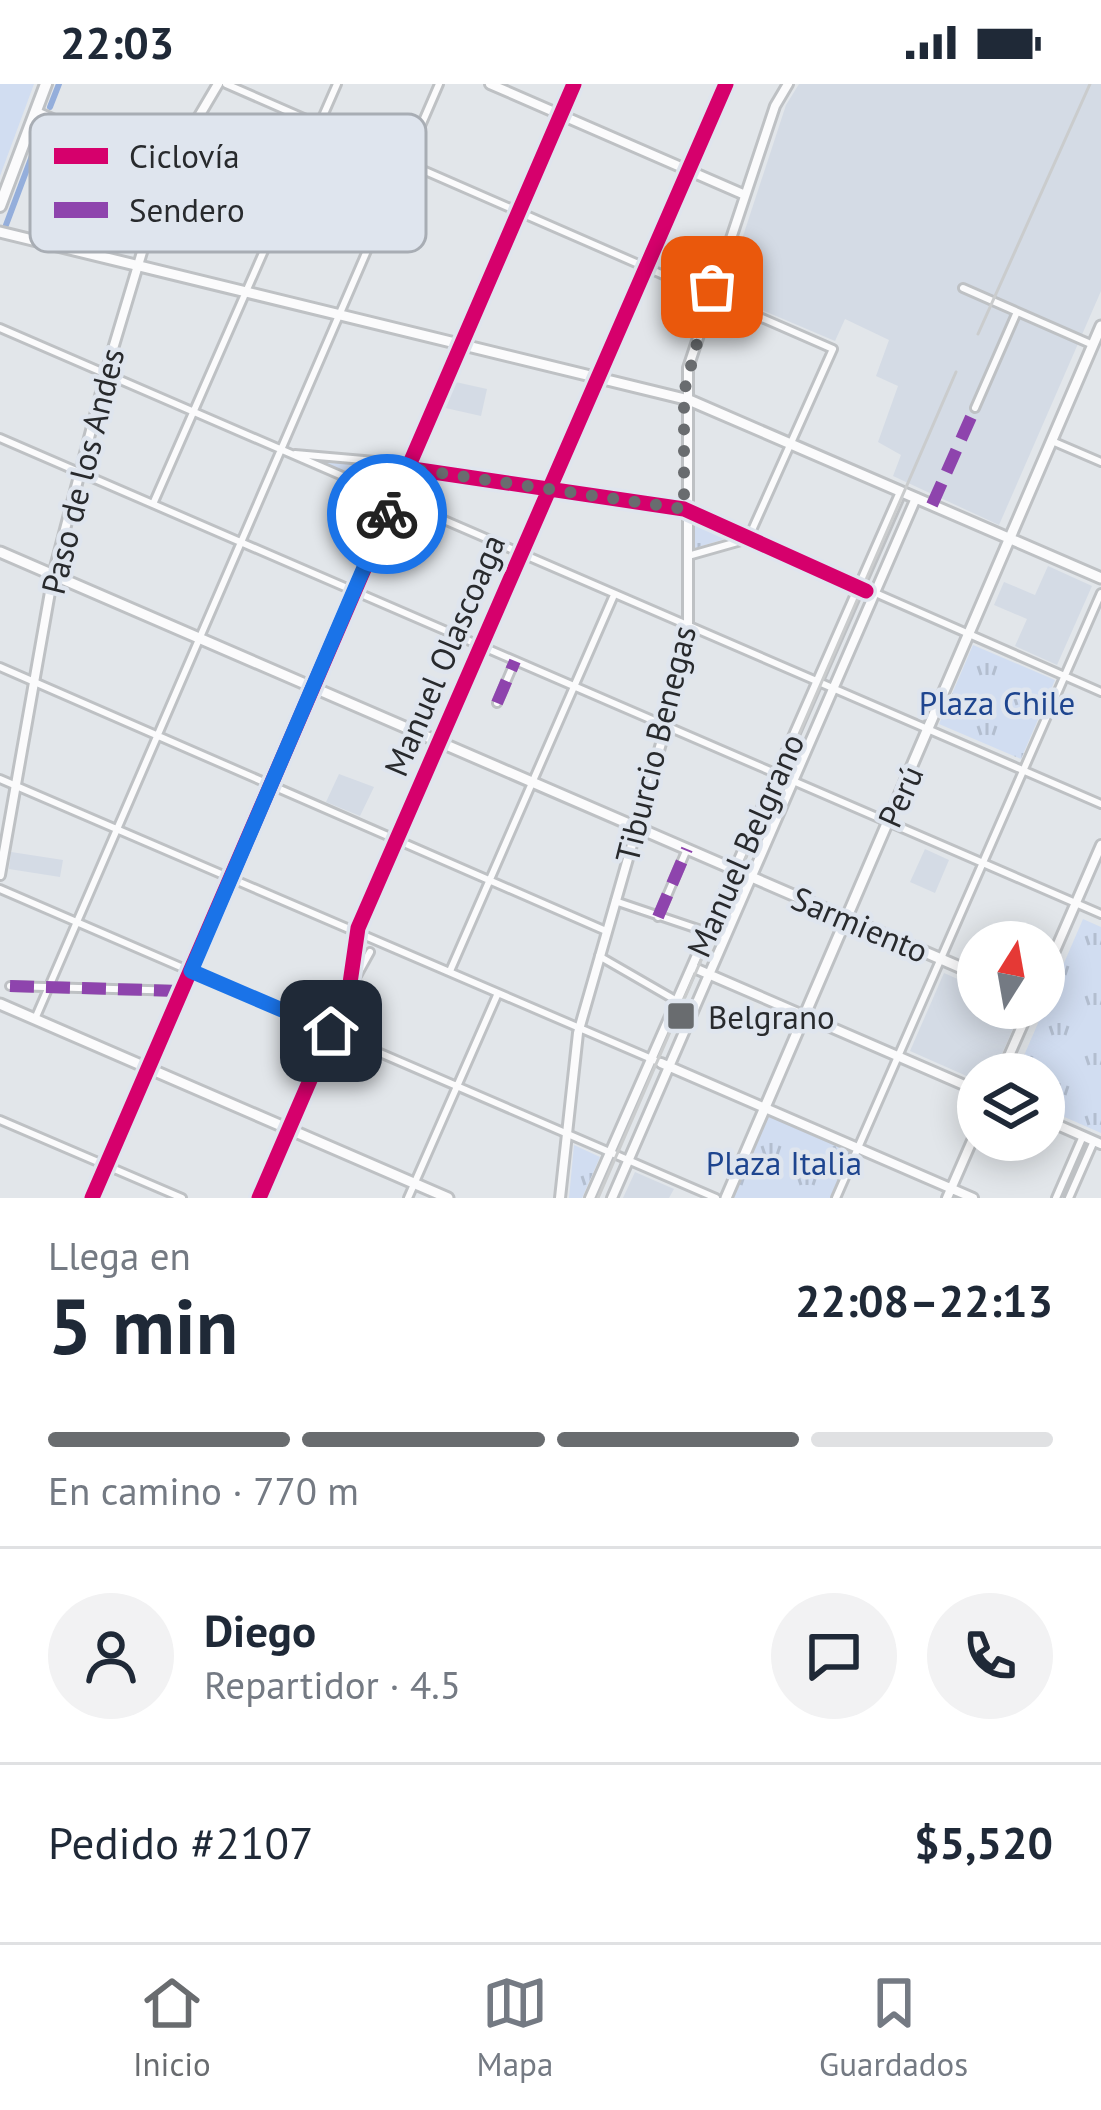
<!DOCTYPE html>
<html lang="es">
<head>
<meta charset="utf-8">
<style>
	:root { --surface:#fff; --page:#f2f2f3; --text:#1f2937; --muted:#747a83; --line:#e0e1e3; --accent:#696c6f }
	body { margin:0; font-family:"PT Sans",sans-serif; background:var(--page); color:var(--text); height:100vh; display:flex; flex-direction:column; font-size:45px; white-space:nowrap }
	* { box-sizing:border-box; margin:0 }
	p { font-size:39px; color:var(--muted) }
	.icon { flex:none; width:66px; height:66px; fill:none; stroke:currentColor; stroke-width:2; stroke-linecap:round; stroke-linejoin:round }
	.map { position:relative; height:1114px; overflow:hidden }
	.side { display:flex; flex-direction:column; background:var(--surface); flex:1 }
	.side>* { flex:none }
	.needle { width:78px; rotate:11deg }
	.fabs { position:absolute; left:957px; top:837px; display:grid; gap:24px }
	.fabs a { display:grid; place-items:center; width:108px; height:108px; border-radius:50%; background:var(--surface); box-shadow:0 6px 30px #0003; font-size:60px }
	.pin { position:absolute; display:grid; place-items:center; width:102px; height:102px; color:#fff; margin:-51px; border-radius:24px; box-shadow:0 6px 18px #0006 }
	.courier { position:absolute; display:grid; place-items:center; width:120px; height:120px; margin:-60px; border:9px solid #1a73e8; border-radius:50%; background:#fff; color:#222; box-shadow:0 3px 15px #0007 }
	.overview em { font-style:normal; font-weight:600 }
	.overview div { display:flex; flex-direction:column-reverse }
	.overview { display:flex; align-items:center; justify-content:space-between; height:204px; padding:0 48px }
	h1 { font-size:78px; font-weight:600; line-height:90px }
	.bar { display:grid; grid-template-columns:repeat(4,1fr); gap:18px 12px; align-content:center; height:144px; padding:0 48px }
	.bar i { height:15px; border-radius:9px; background:var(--line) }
	.bar .active { background:var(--accent) }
	.bar p { grid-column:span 4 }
	.line { display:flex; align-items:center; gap:30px; padding:0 48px; border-top:3px solid var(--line) }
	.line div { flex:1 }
	.round { display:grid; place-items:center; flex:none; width:126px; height:126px; border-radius:63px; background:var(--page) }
	.status { display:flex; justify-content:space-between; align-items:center; height:84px; padding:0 60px; background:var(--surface); direction:ltr }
	.status svg { height:33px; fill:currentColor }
	.tabs { display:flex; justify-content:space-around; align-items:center; height:168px; border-top:3px solid var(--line); background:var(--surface); font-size:33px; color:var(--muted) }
	.tabs a { display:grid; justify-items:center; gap:6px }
	.tabs .active { color:var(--accent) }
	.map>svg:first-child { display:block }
	.built { fill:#d4dbe5 }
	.park { fill:url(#park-tufts) }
	.garden { fill:#d1ddf1 }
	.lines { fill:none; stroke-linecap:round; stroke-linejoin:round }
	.canal { stroke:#94aedb; stroke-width:6 }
	.minor-casing { stroke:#bec1c4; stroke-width:12 }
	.tertiary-casing { stroke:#bec1c4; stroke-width:14 }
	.secondary-casing { stroke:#bec1c4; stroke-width:15 }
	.primary-casing { stroke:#bec1c4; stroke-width:16 }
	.minor { stroke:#fbfbfc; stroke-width:6 }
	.tertiary { stroke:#fbfbfc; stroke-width:8 }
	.secondary { stroke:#fbfbfc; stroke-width:9 }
	.primary { stroke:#fbfbfc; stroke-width:10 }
	.tram { stroke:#cacccd; stroke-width:3 }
	.quiet { stroke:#8e44ad; stroke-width:12; stroke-dasharray:24 12; stroke-linecap:butt }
	.cycleway-casing { stroke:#dfe5ee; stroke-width:22 }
	.cycleway { stroke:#d6006c; stroke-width:15 }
	.done { stroke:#696c6f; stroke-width:12; stroke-dasharray:0 21.6 }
	.route { stroke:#1a73e8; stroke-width:15 }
	.poi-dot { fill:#696c6f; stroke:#dfe5ee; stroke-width:4.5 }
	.labels { text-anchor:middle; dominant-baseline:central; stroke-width:9; stroke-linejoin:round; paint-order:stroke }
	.street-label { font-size:33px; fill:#282a2d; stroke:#dfe5ee }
	.park-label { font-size:33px; fill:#1e458f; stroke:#dfe5ee }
	.poi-label { font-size:33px; fill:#282a2d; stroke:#dfe5ee; text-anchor:start }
	.key { fill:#dfe5ee; stroke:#a8adb4; stroke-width:3 }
	.key-label { font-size:33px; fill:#282a2d }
</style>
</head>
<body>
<div class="status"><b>22:03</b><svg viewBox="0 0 49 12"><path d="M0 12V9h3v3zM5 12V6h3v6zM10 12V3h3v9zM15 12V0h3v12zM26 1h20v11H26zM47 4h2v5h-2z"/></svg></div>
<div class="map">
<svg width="1101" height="1114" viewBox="0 0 1101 1114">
	<defs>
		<pattern id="park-tufts" width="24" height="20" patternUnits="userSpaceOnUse" patternTransform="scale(3)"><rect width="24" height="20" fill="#d1ddf1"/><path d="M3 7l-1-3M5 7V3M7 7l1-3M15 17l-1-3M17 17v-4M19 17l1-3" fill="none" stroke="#b3becf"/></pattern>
	</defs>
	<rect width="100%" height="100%" fill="#e2e6ea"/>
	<path class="built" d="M799 0H1101V207L999 441 893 392 901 371 878 358 898 302 876 292 889 256 845 235 835 257 724 210 786 21Z
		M451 297 487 305 481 332 441 323Z
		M1048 482 1092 502 1057 581 1015 562 1027 535 994 521 1004 498 1035 511Z
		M339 690 374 703 360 732 326 718Z
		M925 765 949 776 935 809 910 798Z
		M11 768 63 776 60 793 9 785Z
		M944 889 978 904V924H1022L993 990H978V997L910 967Z
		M635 1088 674 1105 669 1114H623Z"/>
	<path class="park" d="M308 372 397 383 388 405Z
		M690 435 731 453 692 465Z
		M973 561 1055 596 1021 675 939 640Z
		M1083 835 1101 843V1049L1044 1024V990H1016Z
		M765 1029 852 1067 831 1114H727Z
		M574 1061 600 1073 582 1114H569Z"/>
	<path class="garden" d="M0 0H34L0 92Z"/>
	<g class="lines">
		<path class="canal" d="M50 23 59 0
			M6 141 44 40"/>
		<defs>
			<path id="minor" d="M226 0 833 265 748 455 688 472
				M39 28 167 85
				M157 114 272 152
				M963 204 1093 261
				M0 244 1101 720
				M975 324 1017 228
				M0 354 1101 830
				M1052 357 1101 378
				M295 370 398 379
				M406 384 684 425 1101 608
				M153 420 337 0
				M0 583 606 847
				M497 619 515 577
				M0 695 661 979
				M0 805 716 1114
				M615 817 707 848
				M658 833 687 765
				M599 872 677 917
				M450 887 614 511
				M10 902 182 907
				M349 906 370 868
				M35 935 439 0
				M149 982 574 0
				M0 1036 182 1114
				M259 1114 349 906 358 844 726 0
				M408 1114 498 909
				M836 1114 1101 509
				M1056 1114 1083 1052
				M1069 1114 1094 1057"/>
			<path id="tertiary" d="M490 0 745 111
				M0 791 53 491 109 278 166 88 218 0
				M692 883 978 1007
				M1044 892 1101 761
				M661 979 973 1114
				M1001 990 1030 924
				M1044 1035 1101 1060
				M92 1114 148 984
				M560 1114 578 949 664 649 688 543V284L775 22 788 0
				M590 1114 901 408
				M612 1114 916 414
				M947 1114 978 1043"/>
			<path id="secondary" d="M0 148 689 316 1101 494
				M0 468 978 891
				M0 920 448 1114
				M726 1114 1101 242"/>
			<path id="primary" d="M0 122 46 0"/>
		</defs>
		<use href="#minor" class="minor-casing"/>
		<use href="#tertiary" class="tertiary-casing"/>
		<use href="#secondary" class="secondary-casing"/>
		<use href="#primary" class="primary-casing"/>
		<use href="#minor" class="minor"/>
		<use href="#tertiary" class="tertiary"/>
		<use href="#secondary" class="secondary"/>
		<use href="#primary" class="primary"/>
		<path class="tram" d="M978 250 1090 0
			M598 1114 956 288"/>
		<path class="quiet" d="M932 421 975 324
			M497 619 515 577
			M658 833 687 765
			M10 902 182 907"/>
		<defs>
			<path id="cycleway" d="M406 384 684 425 866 507
				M92 1114 574 0
				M259 1114 349 906 358 844 726 0"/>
		</defs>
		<use href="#cycleway" class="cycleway-casing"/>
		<use href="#cycleway" class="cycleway"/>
	</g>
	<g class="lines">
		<path class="done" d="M387 430 406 384 684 425V308L712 203"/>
		<path class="route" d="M331 947 191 887 387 430"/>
	</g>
	<rect class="poi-dot" x="666" y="917" width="30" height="30" rx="6"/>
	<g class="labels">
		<g class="street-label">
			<text transform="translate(82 387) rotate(-76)">Paso de los Andes</text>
			<text transform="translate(444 571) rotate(-67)">Manuel Olascoaga</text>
			<text transform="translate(655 660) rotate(-76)">Tiburcio Benegas</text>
			<text transform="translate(900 712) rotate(-66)">Perú</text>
			<text transform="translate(745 761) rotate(-66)">Manuel Belgrano</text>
			<text transform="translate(860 840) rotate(23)">Sarmiento</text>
		</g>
		<g class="park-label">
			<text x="997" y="618">Plaza Chile</text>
			<text x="784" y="1078">Plaza Italia</text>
		</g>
		<g class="poi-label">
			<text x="708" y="932">Belgrano</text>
		</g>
	</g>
	<rect x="30" y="30" width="396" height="138" rx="18" class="key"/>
	<rect x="54" y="64" width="54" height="16" fill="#d6006c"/>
	<rect x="54" y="118" width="54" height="16" fill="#8e44ad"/>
	<g class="key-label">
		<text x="129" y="84">Ciclovía</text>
		<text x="129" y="138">Sendero</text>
	</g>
</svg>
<div class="fabs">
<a><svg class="needle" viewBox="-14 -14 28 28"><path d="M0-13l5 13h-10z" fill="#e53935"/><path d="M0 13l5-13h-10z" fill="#747a83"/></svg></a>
<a><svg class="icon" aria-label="layers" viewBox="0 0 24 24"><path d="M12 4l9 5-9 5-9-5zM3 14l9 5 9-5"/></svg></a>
</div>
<div class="pin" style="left:712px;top:203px;background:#ea580c"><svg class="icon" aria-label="bag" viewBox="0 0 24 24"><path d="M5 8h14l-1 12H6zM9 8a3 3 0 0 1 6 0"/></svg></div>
<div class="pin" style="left:331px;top:947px;background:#1f2937"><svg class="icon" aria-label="home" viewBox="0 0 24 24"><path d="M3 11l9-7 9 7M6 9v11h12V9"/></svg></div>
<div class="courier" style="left:387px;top:430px"><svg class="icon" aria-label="bike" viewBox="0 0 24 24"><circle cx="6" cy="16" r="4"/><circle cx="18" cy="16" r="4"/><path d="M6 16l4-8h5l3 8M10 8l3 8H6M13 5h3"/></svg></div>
</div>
<section class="side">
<div class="overview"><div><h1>5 min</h1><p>Llega en</p></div><em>22:08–22:13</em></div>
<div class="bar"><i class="active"></i><i class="active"></i><i class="active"></i><i></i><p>En camino · 770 m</p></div>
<div class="line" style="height:216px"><a class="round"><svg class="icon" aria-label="person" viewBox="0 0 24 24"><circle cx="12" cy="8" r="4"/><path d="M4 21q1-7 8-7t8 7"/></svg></a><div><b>Diego</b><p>Repartidor · 4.5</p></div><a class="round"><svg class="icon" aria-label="chat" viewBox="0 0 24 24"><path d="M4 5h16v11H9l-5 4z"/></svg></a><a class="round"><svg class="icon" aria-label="phone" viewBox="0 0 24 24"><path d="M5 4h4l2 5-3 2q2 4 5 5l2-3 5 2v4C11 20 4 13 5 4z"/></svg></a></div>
<div class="line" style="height:156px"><div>Pedido #2107</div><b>$5,520</b></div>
</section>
<nav class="tabs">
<a class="active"><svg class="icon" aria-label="home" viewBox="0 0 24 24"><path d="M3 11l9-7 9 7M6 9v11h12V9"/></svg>Inicio</a>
<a><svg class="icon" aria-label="map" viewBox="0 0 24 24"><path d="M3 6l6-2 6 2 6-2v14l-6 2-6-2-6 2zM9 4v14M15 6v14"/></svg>Mapa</a>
<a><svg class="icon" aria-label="saved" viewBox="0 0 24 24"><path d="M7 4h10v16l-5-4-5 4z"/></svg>Guardados</a>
</nav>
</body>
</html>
